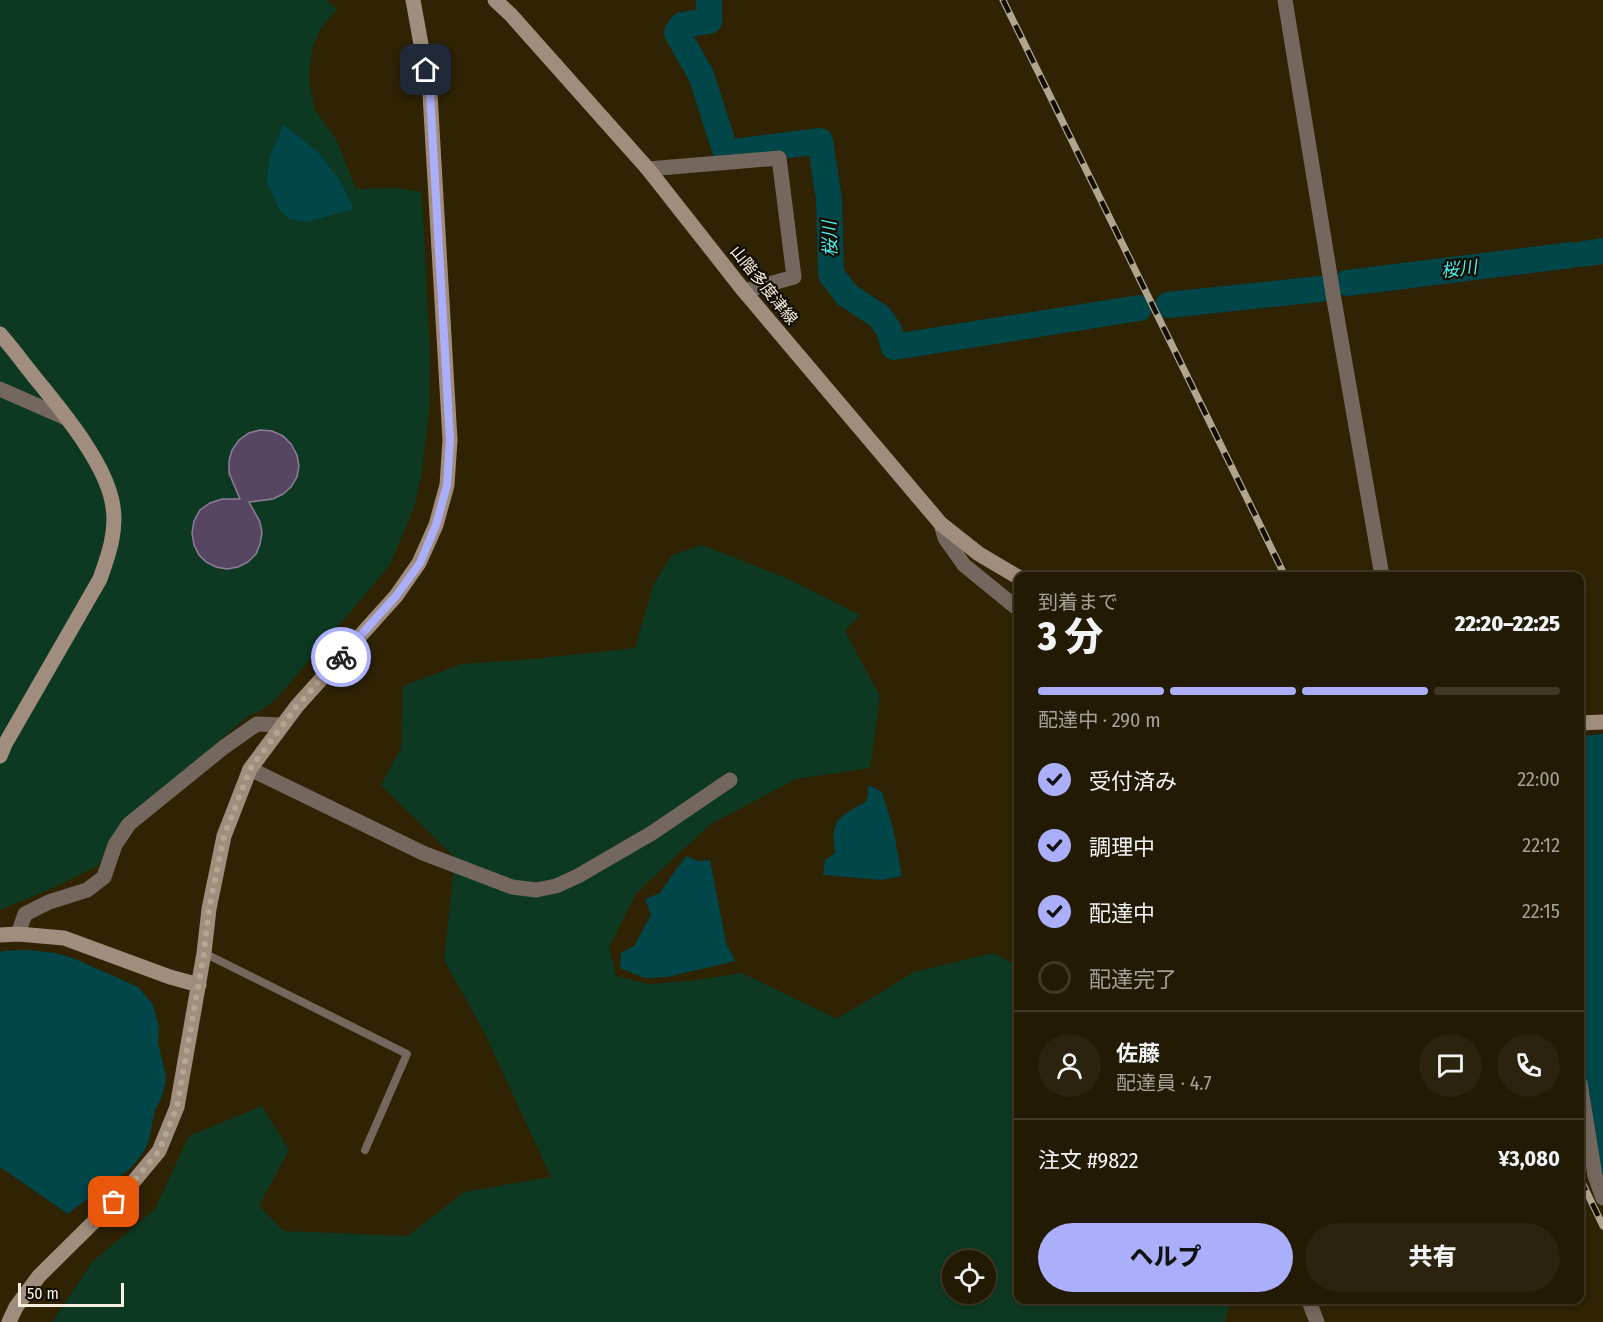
<!DOCTYPE html>
<html lang="ja">
<head>
<meta charset="utf-8">
<style>
	:root { --surface:#231a03; --page:#2b230d; --text:#f1f3f6; --muted:#a3a19a; --line:#403825; --accent:#abaffb }
	body { margin:0; font-family:"Fira Sans Condensed","Noto Sans JP",sans-serif; background:var(--page); color:var(--text); height:100vh; display:flex; flex-direction:column; font-size:22px; white-space:nowrap }
	* { box-sizing:border-box; margin:0 }
	p { font-size:20px; color:var(--muted) }
	.icon { flex:none; width:33px; height:33px; fill:none; stroke:currentColor; stroke-width:2; stroke-linecap:round; stroke-linejoin:round }
	.map { position:relative; flex:1; overflow:hidden }
	.drawer { position:absolute; left:1014px; top:572px; width:570px; height:732px; display:flex; flex-direction:column; background:var(--surface); border-radius:12px; box-shadow:0 3px 9px #0003,0 0 0 2px var(--line) }
	.drawer>* { flex:none }
	.controls { position:absolute; left:942px; top:1250px; display:grid; gap:12px }
	.controls a { display:grid; place-items:center; width:54px; height:54px; border-radius:50%; background:var(--surface); box-shadow:0 3px 9px #0003,0 0 0 2px var(--line); font-size:30px }
	.scale { position:absolute; left:18px; bottom:15px; width:106px; box-sizing:border-box; padding-left:6px; border:3px solid #f7efde; border-top:0; font-size:16px; line-height:21px; white-space:nowrap; color:#f7efde; -webkit-text-stroke:4px #120d03; paint-order:stroke }
	.pin { position:absolute; display:grid; place-items:center; width:51px; height:51px; color:#fff; margin:-26px; border-radius:12px; box-shadow:0 3px 9px #0006 }
	.courier { position:absolute; display:grid; place-items:center; width:60px; height:60px; margin:-30px; border:4px solid #abaffb; border-radius:50%; background:#fff; color:#222; box-shadow:0 2px 8px #0007 }
	.headline em { font-style:normal; font-weight:800 }
	.headline div { display:flex; flex-direction:column-reverse }
	.headline { display:flex; align-items:center; justify-content:space-between; height:102px; padding:0 24px }
	h1 { font-size:39px; font-weight:800; line-height:45px }
	.bar { display:grid; grid-template-columns:repeat(4,1fr); gap:9px 6px; align-content:center; height:72px; padding:0 24px }
	.bar i { height:8px; border-radius:4px; background:var(--line) }
	.bar .selected { background:var(--accent) }
	.bar p { grid-column:span 4 }
	.line { display:flex; align-items:center; gap:15px; padding:0 24px; border-top:2px solid var(--line) }
	.line div { flex:1 }
	.round { display:grid; place-items:center; flex:none; width:63px; height:63px; border-radius:32px; background:var(--page) }
	ol { padding:0 24px; list-style:none }
	li { display:flex; align-items:center; gap:18px; height:66px }
	li p { margin-inline-start:auto }
	li .icon { padding:6px; border-radius:50%; background:var(--accent); color:#111; stroke-width:4 }
	li:last-child { color:var(--muted) }
	li i { width:33px; height:33px; border:3px solid var(--line); border-radius:50% }
	.primary-button { display:flex; gap:12px; margin-top:auto; padding:12px 24px }
	.primary-button a { flex:1; height:69px; border-radius:36px; background:var(--accent); color:#111; font-size:24px; font-weight:800; line-height:69px; text-align:center }
	.primary-button a+a { background:var(--page); color:var(--text) }
	.map>svg:first-child { display:block }
	.green { fill:#0d3922; fill-rule:evenodd }
	.water { fill:#014649 }
	.lines { fill:none; stroke-linecap:round; stroke-linejoin:round }
	.river { stroke:#014649; stroke-width:26 }
	.building { fill:#574661; stroke:#8f7c9a; stroke-width:1.5 }
	.lane { stroke:#74675d; stroke-width:8 }
	.street { stroke:#74675d; stroke-width:15 }
	.secondary { stroke:#a18d7d; stroke-width:15 }
	.rail-casing { stroke:#b0a690; stroke-width:7 }
	.rail { stroke:#120d03; stroke-width:4.5; stroke-dasharray:14; stroke-linecap:butt }
	.done { stroke:#b1a892; stroke-width:6; stroke-dasharray:0 10.8 }
	.route { stroke:#abaffb; stroke-width:8 }
	.labels { text-anchor:middle; dominant-baseline:central; stroke-width:4.5; stroke-linejoin:round; paint-order:stroke }
	.street-label { font-size:16px; fill:#f7efde; stroke:#120d03 }
	.water-label { font-size:18px; font-style:italic; fill:#49edf3; stroke:#120d03 }
</style>
</head>
<body>
<div class="map">
<svg width="1603" height="1322" viewBox="0 0 1603 1322">
	<rect width="100%" height="100%" fill="#2f2304"/>
	<path class="green" d="M0 0H326L337 9 321 28 312 49 309 79 315 110 336 139 356 189 397 188 422 192 430 358 429 410 422 473 414 507 390 565 279 696 264 709 248 716 125 821 108 845 99 865 57 886 0 910Z
		M702 545 784 577 860 615 845 631 880 696 870 768 796 779 711 824 637 892 609 947 616 976 648 984 689 981 742 973 837 1019 914 972 993 953 1018 966V1299H1231L1225 1322H52L93 1261 155 1209 189 1136 262 1106 289 1150 259 1206 284 1231 408 1236 464 1192 551 1177 483 1030 444 960 455 858 381 785 401 748 403 686 462 664 534 659 635 648 653 585 672 555ZM952 1260H986V1293H952Z"/>
	<path class="water" d="M284 125 317 151 338 178 354 209 306 222 289 219 279 209 267 182 270 157Z
		M1603 734V1184L1600 1179 1580 1061V736Z
		M868 786 875 788 882 792 893 828 902 876 881 880 823 875 825 860 835 853C834 844 832 833 836 824 840 815 858 806 866 802L868 795Z
		M687 856 698 861 710 860 726 943 735 961 667 977 645 978 620 968 621 953 634 946 651 915 645 899 660 893 676 869Z
		M28 950 55 953 73 958 138 987 153 1005 159 1027 158 1043 166 1077 164 1089 160 1101 155 1110 148 1143 142 1154 131 1168 75 1208 68 1214 0 1167V954L2 951Z"/>
	<g class="lines">
		<path class="river" d="M709 0V21L682 25 677 33 701 75 726 153 820 141 829 199 831 274 847 295 879 316 889 330 894 347 1139 308
			M1583 254 1603 251
			M1347 283 1571 255
			M1168 305 1320 289"/>
	</g>
	<path class="building" d="M260 430 272 431 283 436 291 444 297 455 299 466 297 477 291 487 283 494 273 499 249 502 260 522 262 533 260 544 256 554 248 562 238 567 227 569 216 567 206 562 199 555 194 545 192 533 194 521 200 510 210 503 222 499H240L229 473V461L232 450 239 440 249 433Z"/>
	<g class="lines">
		<path class="lane" d="M204 953 407 1054 365 1150"/>
		<path class="street" d="M1285 0 1333 294 1382 576
			M648 169 779 158 794 277 744 291
			M0 389 68 419
			M941 524 945 538 964 565 1018 609
			M250 769 423 853 512 887 536 890 556 886 578 876 652 833 730 780
			M18 934 25 914 49 902 87 890 104 877 115 845 129 824 224 747 257 724 282 725
			M1580 1083 1595 1176 1603 1198
			M1308 1299 1317 1322"/>
		<path class="secondary" d="M495 0 511 15 648 169 744 291 941 524 979 554 1018 577
			M0 334C14 350 27 368 41 385 66 416 108 467 113 507 117 532 108 556 100 579L5 744 0 756
			M1580 723 1603 722
			M0 935 18 934 64 938 170 977 199 985
			M9 1322 16 1307 39 1276 129 1187 159 1151 177 1107 204 953 209 909 224 836 250 769 297 706 396 596 419 563 436 525 447 485 450 440 430 94 413 0"/>
		<defs>
			<path id="rail" d="M1003 0 1285 576
				M1580 1178 1603 1226"/>
		</defs>
		<use href="#rail" class="rail-casing"/>
		<use href="#rail" class="rail"/>
	</g>
	<g class="lines">
		<path class="done" d="M114 1202 129 1187 159 1151 177 1107 204 953 209 909 224 836 250 769 297 706 341 657"/>
		<path class="route" d="M341 657 396 596 420 563 436 525 447 485 450 440 430 94 426 70"/>
	</g>
	<g class="labels">
		<g class="street-label">
			<text transform="translate(764 285) rotate(51)">山階多度津線</text>
		</g>
		<g class="water-label">
			<text transform="translate(830 239) rotate(-92)">桜川</text>
			<text transform="translate(1459 269) rotate(-7)">桜川</text>
		</g>
	</g>
</svg>
<div class="controls">
<a><svg class="icon" aria-label="locate" viewBox="0 0 24 24"><circle cx="12" cy="12" r="6"/><path d="M12 2v4M12 18v4M2 12h4M18 12h4"/></svg></a>
</div>
<div class="scale">50 m</div>
<div class="pin" style="left:114px;top:1202px;background:#ea580c"><svg class="icon" aria-label="bag" viewBox="0 0 24 24"><path d="M5 8h14l-1 12H6zM9 8a3 3 0 0 1 6 0"/></svg></div>
<div class="pin" style="left:426px;top:70px;background:#1f2937"><svg class="icon" aria-label="home" viewBox="0 0 24 24"><path d="M3 11l9-7 9 7M6 9v11h12V9"/></svg></div>
<div class="courier" style="left:341px;top:657px"><svg class="icon" aria-label="bike" viewBox="0 0 24 24"><circle cx="6" cy="16" r="4"/><circle cx="18" cy="16" r="4"/><path d="M6 16l4-8h5l3 8M10 8l3 8H6M13 5h3"/></svg></div>
<section class="drawer">
<div class="headline"><div><h1>3 分</h1><p>到着まで</p></div><em>22:20–22:25</em></div>
<div class="bar"><i class="selected"></i><i class="selected"></i><i class="selected"></i><i></i><p>配達中 · 290 m</p></div>
<ol>
<li><svg class="icon" aria-label="check" viewBox="0 0 24 24"><path d="M5 12l5 5 9-10"/></svg>受付済み<p>22:00</p></li>
<li><svg class="icon" aria-label="check" viewBox="0 0 24 24"><path d="M5 12l5 5 9-10"/></svg>調理中<p>22:12</p></li>
<li><svg class="icon" aria-label="check" viewBox="0 0 24 24"><path d="M5 12l5 5 9-10"/></svg>配達中<p>22:15</p></li>
<li><i></i>配達完了</li>
</ol>
<div class="line" style="height:108px"><a class="round"><svg class="icon" aria-label="person" viewBox="0 0 24 24"><circle cx="12" cy="8" r="4"/><path d="M4 21q1-7 8-7t8 7"/></svg></a><div><b>佐藤</b><p>配達員 · 4.7</p></div><a class="round"><svg class="icon" aria-label="chat" viewBox="0 0 24 24"><path d="M4 5h16v11H9l-5 4z"/></svg></a><a class="round"><svg class="icon" aria-label="phone" viewBox="0 0 24 24"><path d="M5 4h4l2 5-3 2q2 4 5 5l2-3 5 2v4C11 20 4 13 5 4z"/></svg></a></div>
<div class="line" style="height:78px"><div>注文 #9822</div><b>¥3,080</b></div>
<div class="primary-button"><a>ヘルプ</a><a>共有</a></div>
</section>
</div>
</body>
</html>
